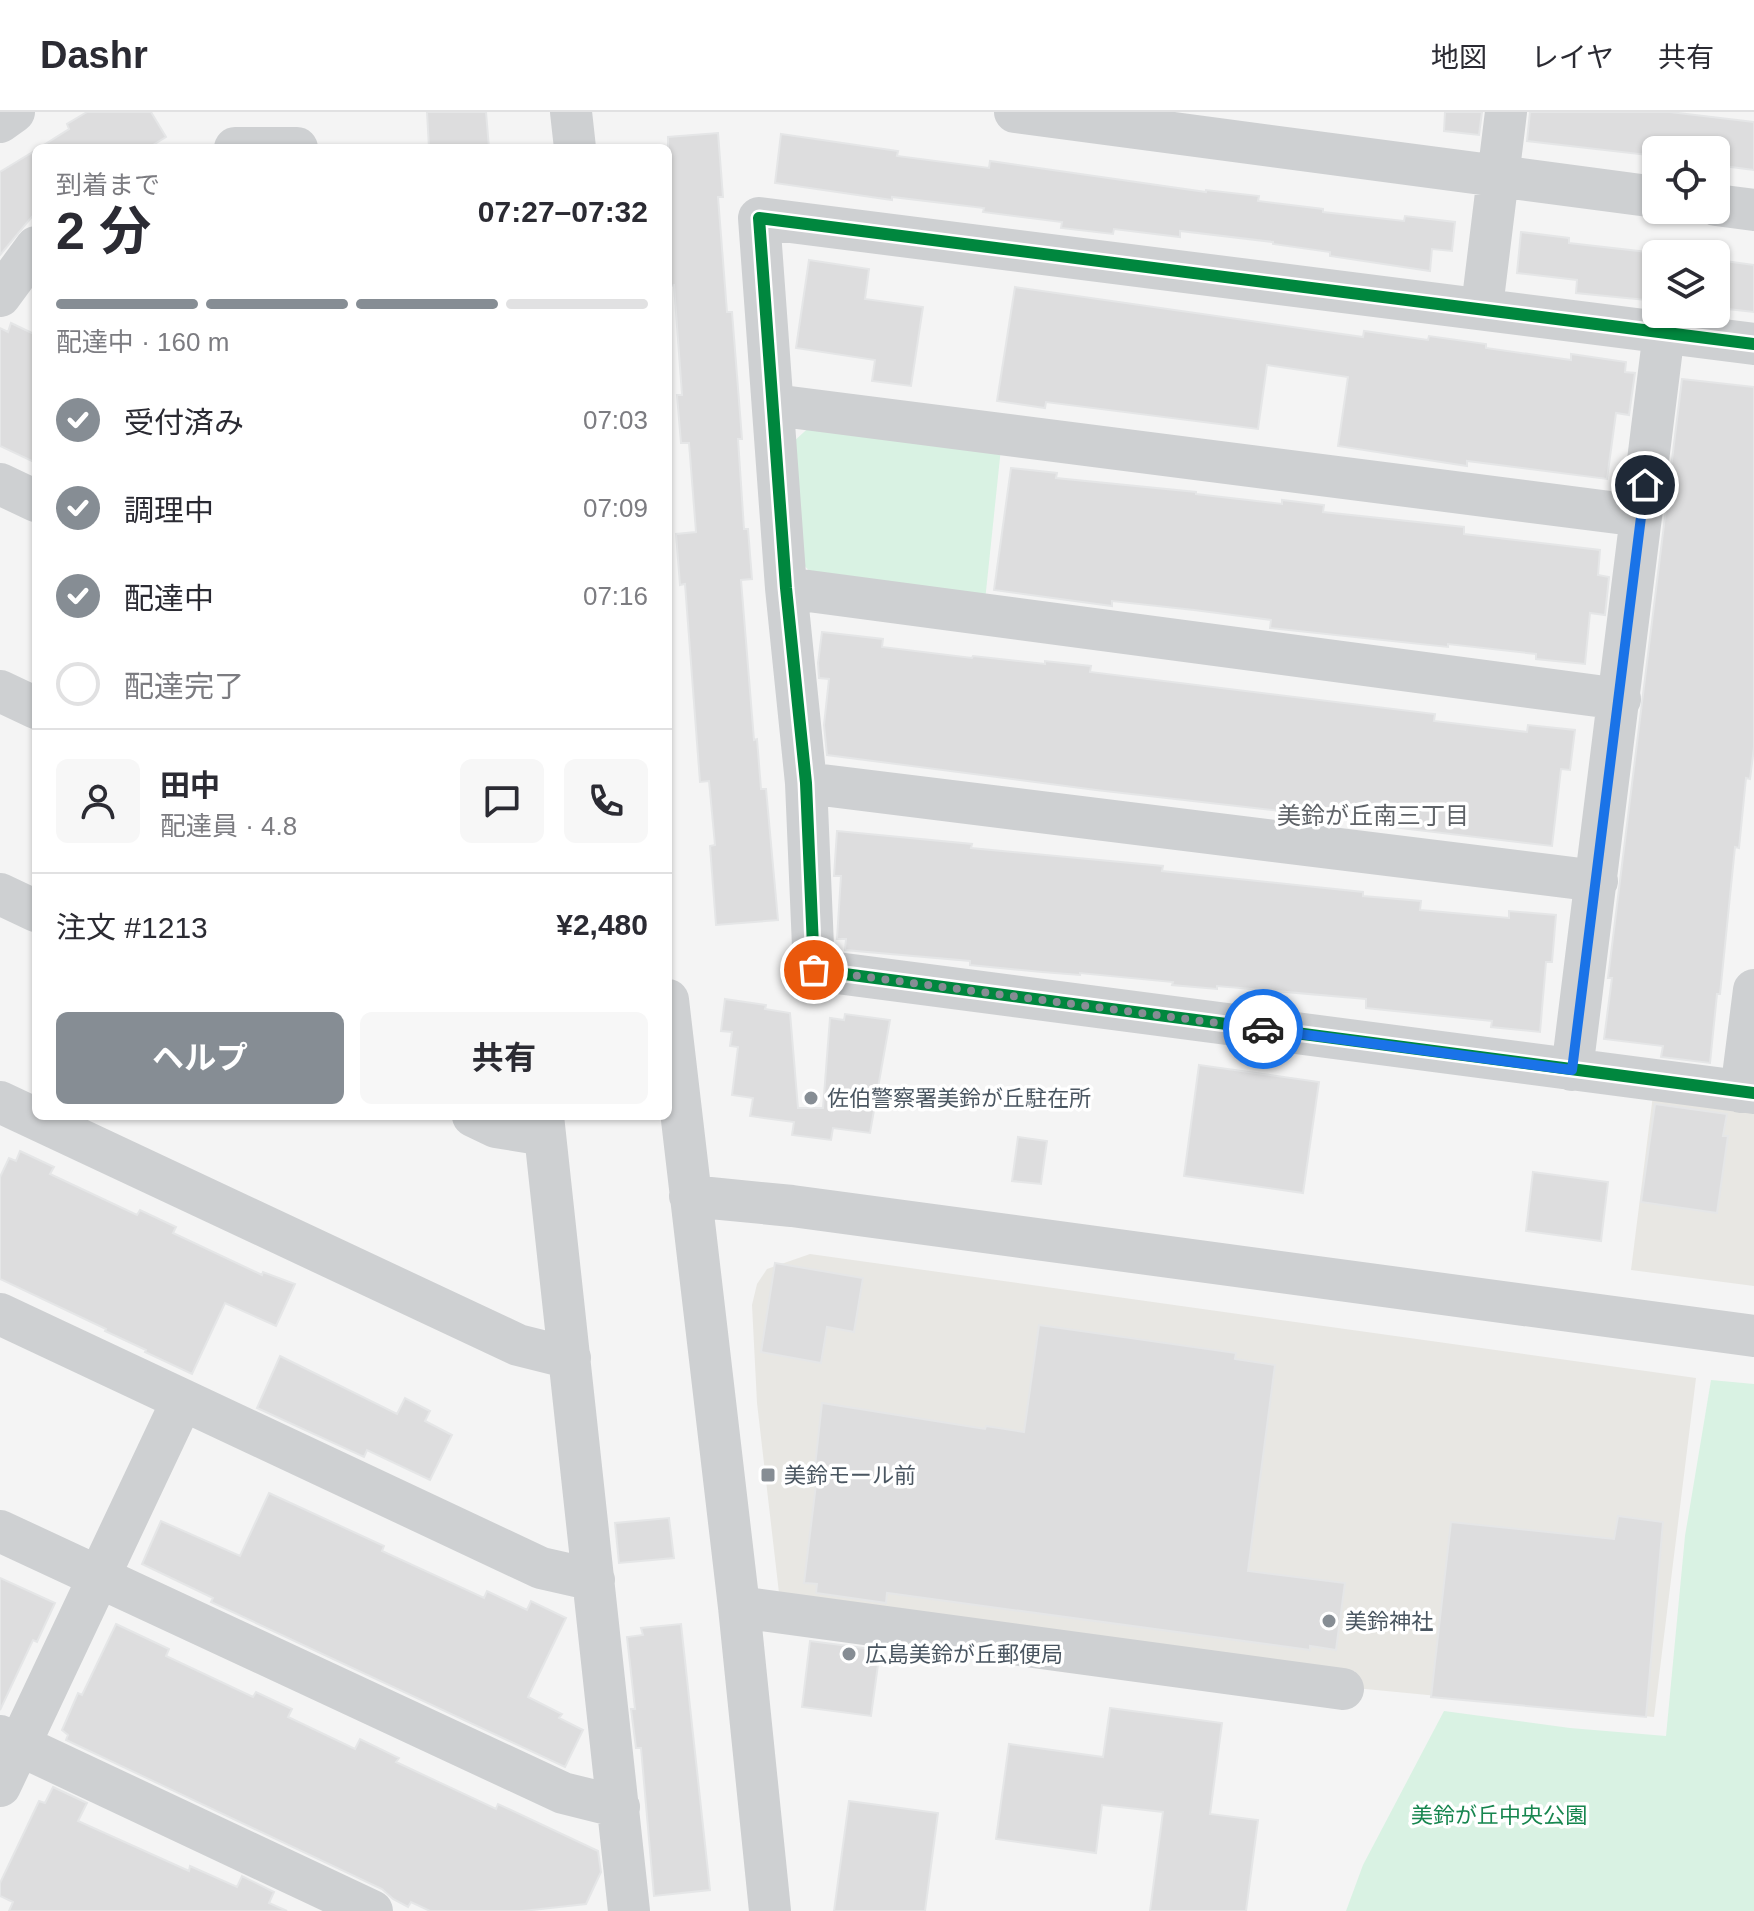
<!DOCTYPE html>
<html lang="ja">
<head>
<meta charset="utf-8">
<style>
	:root { --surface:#fff; --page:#f7f7f7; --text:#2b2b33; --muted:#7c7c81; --line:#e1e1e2; --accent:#868d94 }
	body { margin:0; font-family:Arial,"Noto Sans JP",sans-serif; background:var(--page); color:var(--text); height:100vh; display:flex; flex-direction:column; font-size:30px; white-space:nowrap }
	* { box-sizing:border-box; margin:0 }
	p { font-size:26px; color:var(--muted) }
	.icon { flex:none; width:44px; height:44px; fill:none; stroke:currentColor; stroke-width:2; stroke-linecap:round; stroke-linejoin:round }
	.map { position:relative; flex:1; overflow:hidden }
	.drawer { position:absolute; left:32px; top:32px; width:640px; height:976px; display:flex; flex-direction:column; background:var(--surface); border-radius:12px; box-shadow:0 2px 6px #0004 }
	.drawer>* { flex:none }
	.fabs { position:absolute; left:1642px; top:24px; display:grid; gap:16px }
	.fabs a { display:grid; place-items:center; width:88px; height:88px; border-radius:12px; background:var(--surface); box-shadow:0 2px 6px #0004; font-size:40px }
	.pin { position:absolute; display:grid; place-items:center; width:68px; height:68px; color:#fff; margin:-34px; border:4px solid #fff; border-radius:50%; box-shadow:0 2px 8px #0007 }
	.courier { position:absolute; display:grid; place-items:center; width:80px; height:80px; margin:-40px; border:6px solid #1a73e8; border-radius:50%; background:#fff; color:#222; box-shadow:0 2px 10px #0007 }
	.head em { font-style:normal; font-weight:700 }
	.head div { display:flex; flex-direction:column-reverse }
	.head { display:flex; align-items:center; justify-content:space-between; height:136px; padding:0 24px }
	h1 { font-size:52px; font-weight:700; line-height:60px }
	.bar { display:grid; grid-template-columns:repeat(4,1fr); gap:12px 8px; align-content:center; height:96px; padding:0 24px }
	.bar i { height:10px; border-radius:6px; background:var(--line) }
	.bar .active { background:var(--accent) }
	.bar p { grid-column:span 4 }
	.line { display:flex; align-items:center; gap:20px; padding:0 24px; border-top:2px solid var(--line) }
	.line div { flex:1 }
	.round { display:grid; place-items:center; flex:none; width:84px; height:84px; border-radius:12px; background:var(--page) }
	ol { padding:0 24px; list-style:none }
	li { display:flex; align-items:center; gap:24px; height:88px }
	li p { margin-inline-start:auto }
	li .icon { padding:8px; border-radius:50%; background:var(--accent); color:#fff; stroke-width:4 }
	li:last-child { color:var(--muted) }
	li i { width:44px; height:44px; border:4px solid var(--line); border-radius:50% }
	.button { display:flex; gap:16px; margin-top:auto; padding:16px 24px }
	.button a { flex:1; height:92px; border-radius:12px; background:var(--accent); color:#fff; font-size:32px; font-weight:700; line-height:92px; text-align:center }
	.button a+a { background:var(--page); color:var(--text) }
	header { display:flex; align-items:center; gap:48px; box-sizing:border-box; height:112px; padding:0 40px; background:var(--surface); border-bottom:2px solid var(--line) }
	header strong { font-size:38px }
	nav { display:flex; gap:44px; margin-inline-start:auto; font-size:28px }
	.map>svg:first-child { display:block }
	.commercial { fill:#e8e7e3 }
	.green { fill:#d9f2e3 }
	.building { fill:#ddddde; stroke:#e5e6e7; stroke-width:2 }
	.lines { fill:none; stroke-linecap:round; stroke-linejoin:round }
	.minor { stroke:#ced0d2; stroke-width:42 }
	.cycleway-casing { stroke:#fff; stroke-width:17 }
	.cycleway { stroke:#00873e; stroke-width:12 }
	.done { stroke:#868d94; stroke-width:8; stroke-dasharray:0 14.4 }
	.route { stroke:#1a73e8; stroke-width:10 }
	.poi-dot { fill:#868d94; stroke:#fff; stroke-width:3 }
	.labels { text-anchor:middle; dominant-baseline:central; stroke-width:7; stroke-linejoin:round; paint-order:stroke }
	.poi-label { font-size:22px; fill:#4a5661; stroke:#fff; text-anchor:start }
	.park-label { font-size:22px; fill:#17864f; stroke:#fff }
	.neighbourhood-label { font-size:24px; fill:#5f6368; stroke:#fff }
</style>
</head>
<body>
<header>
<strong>Dashr</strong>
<nav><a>地図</a><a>レイヤ</a><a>共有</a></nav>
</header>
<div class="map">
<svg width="1754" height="1799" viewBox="0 0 1754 1799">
	<rect width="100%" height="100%" fill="#f4f4f4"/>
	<path class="commercial" d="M1653 983 1754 996V1174L1631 1158Z
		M810 1142 1696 1266 1654 1605 1355 1576V1559L779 1481 757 1291 752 1193 757 1172 767 1157Z"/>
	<path class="green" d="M814 311 1001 336 985 489 818 468 800 449 793 330Z
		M1711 1268 1754 1272V1799H1346L1363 1753 1444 1599 1570 1616 1666 1624 1685 1424Z"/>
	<path class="building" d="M87 0H151L166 25 148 36H39L69 17 67 12Z
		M427 0H486L489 36H429Z
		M1445 0H1482L1479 23 1444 19Z
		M1530 0H1670L1754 10V58L1716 53V38H1656V44L1527 29Z
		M718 21 723 85H718L727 200H732L742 327H738L744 417H748L752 467 741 468 754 628 757 627 761 677H766L778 808 716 813 710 734 715 733 709 669 700 670 685 472 680 473 676 422 696 420 689 331H681L677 283H682L674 173 671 174 668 137V25Z
		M781 22 898 39 897 44 989 56 990 49 1206 80V78L1259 84 1258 89 1323 97V100L1404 109 1405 104 1455 110 1452 139 1432 137 1430 159 1330 144V140L1273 132V130L1180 119V125L1114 117 1113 122 1061 116 1062 110 983 100 984 96 892 85V88L775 71Z
		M36 38V100L0 143V60Z
		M1521 120 1569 126V131L1656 141V189L1576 181 1577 168 1517 161Z
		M809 148 869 157 865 187 923 195 911 274 872 269 875 248 796 236Z
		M1725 149 1754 153V200L1719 196Z
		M1015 175 1363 225 1364 219 1428 228 1429 224 1486 232V236L1571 248V242L1626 250 1625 260 1635 261 1629 303 1616 301 1607 367 1467 349V354L1338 334 1348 265 1267 253 1258 317 1046 290 1045 296 997 289Z
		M11 211 36 223V351L0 334V216L8 220Z
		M1682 267 1754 275V635L1750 667 1746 666 1739 736 1735 735 1720 882H1717L1710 951 1661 945 1663 934 1604 927 1612 866H1608Z
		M1011 356 1057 361 1056 366 1196 380V382L1282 392V388L1324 393 1323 400 1464 415V422L1600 438 1598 463 1609 465 1605 503 1590 501 1585 552 1536 547V542L1448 532V535L1270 516 1271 508 1194 498 1112 489V494L994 478Z
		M822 520 883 527 882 535 972 546 973 544 1045 552V549L1091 554 1090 560 1435 602 1434 609 1527 620 1528 613 1575 618 1570 658 1561 657 1552 734 1383 714 1384 707 1282 695 1281 699 1096 678 827 643 824 613 829 567 819 566 818 551Z
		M837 719 972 732 971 736 1163 754 1162 759 1363 780V784L1421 789 1420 798 1509 806V799L1556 803 1552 850H1546L1540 920 1491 915 1492 909 1366 896V887L1217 874V877L1172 873 1173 870 1080 861V863L1042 860 970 853V849L845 838 846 827H837L841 764H834Z
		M725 887 766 893 765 897 790 901 798 996H823L830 906 844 908 845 902 890 908 870 1021 833 1016 831 1028 792 1023 794 1010 750 1004 753 986 732 983 738 935 730 934 732 920 721 919Z
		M1199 953 1319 970 1303 1081 1184 1064Z
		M1655 992 1727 1002 1723 1024H1728L1717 1101 1641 1090Z
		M1018 1025 1047 1029 1041 1072 1012 1069Z
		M20 1039 54 1055 50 1062 137 1103 140 1098 176 1115 173 1121 262 1163 263 1160 295 1172 276 1214 225 1191 192 1262 145 1240 146 1238 105 1219 106 1217 0 1167V1065L9 1046 16 1049Z
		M1533 1060 1608 1070 1601 1129 1526 1119Z
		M775 1151 863 1166 854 1220 827 1215 821 1251 761 1240Z
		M1039 1213 1236 1241 1235 1247 1275 1253 1248 1459 1345 1471 1336 1538 1310 1534V1538L887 1481 886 1491 816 1481 817 1472 804 1471 817 1364 814 1363 822 1291 985 1317 986 1314 1024 1320Z
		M280 1244 397 1302 405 1286 430 1299 425 1309 452 1323 430 1368 367 1338 364 1345 257 1296Z
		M269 1381 384 1434 382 1439 484 1486 487 1479 527 1498 531 1489 566 1506 528 1585 562 1602 559 1606 583 1618 565 1655 211 1490 213 1486 142 1452 161 1409 240 1444Z
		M1618 1404 1663 1410 1646 1605 1431 1585 1451 1410 1614 1427Z
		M669 1406 674 1446 619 1451 615 1411Z
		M0 1466 55 1491 37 1530 33 1528 0 1598Z
		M116 1512 169 1537 166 1544 253 1585 256 1580 292 1597 288 1605 355 1637 360 1627 399 1646 396 1650 496 1697 498 1692 598 1739 601 1760 586 1792 523 1799H430L411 1790 408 1795 393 1787 382 1777 66 1628 68 1623 62 1618 78 1581 82 1583Z
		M681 1512 710 1778 654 1784 641 1636H636L631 1597H635L627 1525 643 1523 641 1516Z
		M810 1529 880 1538 871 1604 802 1595Z
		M1110 1596 1222 1611 1210 1702 1258 1708 1246 1799H1150L1163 1700 1102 1693 1096 1741 996 1727 1009 1632 1103 1645Z
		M53 1675 87 1691 78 1709 189 1759 190 1754 237 1775 242 1764 274 1780 269 1791 287 1799H9L13 1790 0 1784V1771L39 1689 45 1691Z
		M849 1689 938 1701 925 1799H834Z"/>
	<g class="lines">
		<path class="minor" d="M571 0 575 36
			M1015 0 1656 85
			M0 10 14 0
			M235 36H297
			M1716 93 1754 98
			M0 184 36 135
			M1482 195 1506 0
			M1754 232 759 106 786 476 806 671 814 858 1754 981
			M774 293 1641 404
			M0 372 36 389
			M786 476 1620 587
			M0 579 36 596
			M806 671 1597 769
			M0 782 36 799
			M668 888 739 1495 770 1799
			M1572 958 1664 220
			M1741 980 1754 878
			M0 990 518 1233 570 1246
			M473 1004 496 1015 545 1023
			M543 1004 629 1799
			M690 1084 792 1094 1754 1224
			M0 1202 541 1456 594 1468
			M0 1419 563 1681 619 1695
			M739 1495 1343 1577
			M0 1624 372 1799
			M0 1674 182 1289"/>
		<defs>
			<path id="cycleway" d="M1754 232 759 106 786 476 806 671 814 858 1754 981"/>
		</defs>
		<use href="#cycleway" class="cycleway-casing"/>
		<use href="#cycleway" class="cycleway"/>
	</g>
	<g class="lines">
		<path class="done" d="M814 858 1263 917"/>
		<path class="route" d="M1263 917 1572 958 1645 373"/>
	</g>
	<g class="poi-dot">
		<circle cx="811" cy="986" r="8"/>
		<rect x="760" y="1355" width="16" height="16" rx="4"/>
		<circle cx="1329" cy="1509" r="8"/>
		<circle cx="849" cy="1542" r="8"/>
	</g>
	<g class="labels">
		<g class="poi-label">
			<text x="827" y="986">佐伯警察署美鈴が丘駐在所</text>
			<text x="784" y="1363">美鈴モール前</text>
			<text x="1345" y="1509">美鈴神社</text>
			<text x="865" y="1542">広島美鈴が丘郵便局</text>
		</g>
		<g class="park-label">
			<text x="1499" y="1703">美鈴が丘中央公園</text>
		</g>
		<g class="neighbourhood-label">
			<text x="1373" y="703">美鈴が丘南三丁目</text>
		</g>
	</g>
</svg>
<div class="fabs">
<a><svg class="icon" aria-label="locate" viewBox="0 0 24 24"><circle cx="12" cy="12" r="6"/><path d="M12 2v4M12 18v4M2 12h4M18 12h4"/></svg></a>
<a><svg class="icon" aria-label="layers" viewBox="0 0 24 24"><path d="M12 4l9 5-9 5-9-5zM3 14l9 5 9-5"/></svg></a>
</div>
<div class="pin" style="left:814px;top:858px;background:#ea580c"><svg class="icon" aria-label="bag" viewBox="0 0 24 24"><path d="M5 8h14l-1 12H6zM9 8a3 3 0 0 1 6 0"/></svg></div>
<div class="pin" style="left:1645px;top:373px;background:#1f2937"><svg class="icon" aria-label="home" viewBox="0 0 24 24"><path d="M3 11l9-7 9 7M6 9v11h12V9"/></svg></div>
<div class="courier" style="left:1263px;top:917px"><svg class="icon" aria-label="car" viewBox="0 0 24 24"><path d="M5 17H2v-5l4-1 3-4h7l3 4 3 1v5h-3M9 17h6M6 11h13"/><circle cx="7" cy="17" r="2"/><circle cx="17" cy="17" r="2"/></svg></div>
<section class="drawer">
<div class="head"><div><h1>2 分</h1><p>到着まで</p></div><em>07:27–07:32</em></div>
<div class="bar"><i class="active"></i><i class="active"></i><i class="active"></i><i></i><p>配達中 · 160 m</p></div>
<ol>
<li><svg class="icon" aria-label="check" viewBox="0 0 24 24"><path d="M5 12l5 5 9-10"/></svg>受付済み<p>07:03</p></li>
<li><svg class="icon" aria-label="check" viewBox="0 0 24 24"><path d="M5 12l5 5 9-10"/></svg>調理中<p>07:09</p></li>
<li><svg class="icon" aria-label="check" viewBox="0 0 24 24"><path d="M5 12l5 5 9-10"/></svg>配達中<p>07:16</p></li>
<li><i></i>配達完了</li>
</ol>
<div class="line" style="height:144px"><a class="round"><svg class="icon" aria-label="person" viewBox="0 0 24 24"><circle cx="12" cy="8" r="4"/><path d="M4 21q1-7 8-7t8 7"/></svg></a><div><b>田中</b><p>配達員 · 4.8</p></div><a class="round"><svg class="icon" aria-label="chat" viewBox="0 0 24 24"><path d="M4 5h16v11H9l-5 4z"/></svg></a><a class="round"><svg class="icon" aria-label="phone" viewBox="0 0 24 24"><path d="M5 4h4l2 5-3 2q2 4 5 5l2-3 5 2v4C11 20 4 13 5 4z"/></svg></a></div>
<div class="line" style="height:104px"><div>注文 #1213</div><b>¥2,480</b></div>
<div class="button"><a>ヘルプ</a><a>共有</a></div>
</section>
</div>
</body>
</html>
